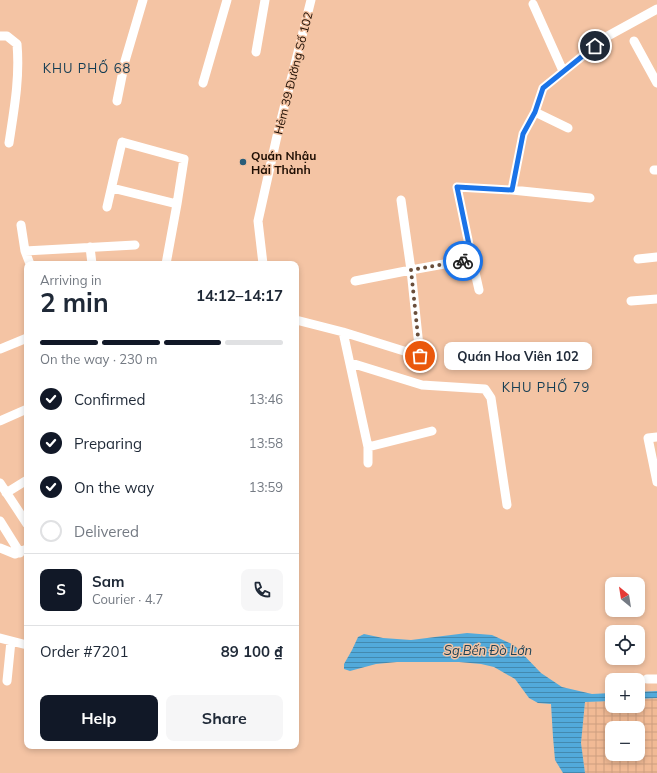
<!DOCTYPE html>
<html lang="en">
<head>
<meta charset="utf-8">
<style>
	:root { --surface:#fff; --page:#f6f6f7; --text:#1f2937; --muted:#747a83; --line:#e0e1e3; --accent:#111827 }
	body { margin:0; font-family:Mulish,sans-serif; background:var(--page); color:var(--text); height:100vh; display:flex; flex-direction:column; font-size:15px; white-space:nowrap }
	* { box-sizing:border-box; margin:0 }
	p { font-size:13px; color:var(--muted) }
	.icon { flex:none; width:22px; height:22px; fill:none; stroke:currentColor; stroke-width:2; stroke-linecap:round; stroke-linejoin:round }
	.map { position:relative; flex:1; overflow:hidden }
	.side { position:absolute; left:24px; top:261px; width:275px; height:488px; display:flex; flex-direction:column; background:var(--surface); border-radius:8px; box-shadow:0 2px 6px #0003 }
	.side>* { flex:none }
	.needle { width:26px; rotate:330deg }
	.buttons { position:absolute; left:605px; top:577px; display:grid; gap:8px }
	.buttons a { display:grid; place-items:center; width:40px; height:40px; border-radius:8px; background:var(--surface); box-shadow:0 2px 6px #0003; font-size:20px }
	.pin { position:absolute; display:grid; place-items:center; width:34px; height:34px; color:#fff; margin:-17px; border:2px solid #fff; border-radius:50%; box-shadow:0 1px 4px #0007 }
	.courier { position:absolute; display:grid; place-items:center; width:40px; height:40px; margin:-20px; border:3px solid #1a73e8; border-radius:50%; background:#fff; color:#222; box-shadow:0 1px 5px #0007 }
	.bubble { position:absolute; height:28px; border-radius:8px; background:var(--surface); box-shadow:0 2px 6px #0003; font-size:13px; font-weight:700; line-height:28px; text-align:center }
	.overview em { font-style:normal; font-weight:700 }
	.overview div { display:flex; flex-direction:column-reverse }
	.overview { display:flex; align-items:center; justify-content:space-between; height:68px; padding:0 16px }
	h1 { font-size:26px; font-weight:700; line-height:30px }
	.bar { display:grid; grid-template-columns:repeat(4,1fr); gap:6px 4px; align-content:center; height:48px; padding:0 16px }
	.bar i { height:5px; border-radius:3px; background:var(--line) }
	.bar .active { background:var(--accent) }
	.bar p { grid-column:span 4 }
	.line { display:flex; align-items:center; gap:10px; padding:0 16px; border-top:1px solid var(--line) }
	.line div { flex:1 }
	.round { display:grid; place-items:center; flex:none; width:42px; height:42px; border-radius:8px; background:var(--page) }
	ol { padding:0 16px; list-style:none }
	li { display:flex; align-items:center; gap:12px; height:44px }
	li p { margin-inline-start:auto }
	li .icon { padding:4px; border-radius:50%; background:var(--accent); color:#fff; stroke-width:4 }
	li:last-child { color:var(--muted) }
	li i { width:22px; height:22px; border:2px solid var(--line); border-radius:50% }
	.cta { display:flex; gap:8px; margin-top:auto; padding:8px 16px }
	.cta a { flex:1; height:46px; border-radius:8px; background:var(--accent); color:#fff; font-size:16px; font-weight:700; line-height:46px; text-align:center }
	.cta a+a { background:var(--page); color:var(--text) }
	.map>svg:first-child { display:block }
	.industrial { fill:url(#industrial-grid); fill-rule:evenodd }
	.water { fill:url(#water-rules) }
	.lines { fill:none; stroke-linecap:round; stroke-linejoin:round }
	.street { stroke:#fff; stroke-width:9 }
	.done { stroke:#694e3b; stroke-width:4; stroke-dasharray:0 7.2 }
	.route { stroke:#1a73e8; stroke-width:5 }
	.poi-dot { fill:#295d79; stroke:#f4c4a4; stroke-width:1.5 }
	.labels { text-anchor:middle; dominant-baseline:central; stroke-width:3; stroke-linejoin:round; paint-order:stroke }
	.street-label { font-size:12px; fill:#1e0e03; stroke:#f4c4a4 }
	.poi-label { font-size:12px; font-weight:bold; fill:#1e0e03; stroke:#f4c4a4; text-anchor:start }
	.neighbourhood-label { font-size:13px; letter-spacing:1px; fill:#123c53; stroke:#f4c4a4 }
	.water-label { font-size:13px; font-style:italic; fill:#1c4257; stroke:#f4c4a4 }
</style>
</head>
<body>
<div class="map">
<svg width="657" height="773" viewBox="0 0 657 773">
	<defs>
		<pattern id="industrial-grid" width="8" height="8" patternUnits="userSpaceOnUse"><rect width="8" height="8" fill="#f1ba95"/><path d="M0 4h8M4 0v8" fill="none" stroke="#ce9f7f"/></pattern>
		<pattern id="water-rules" width="6" height="5" patternUnits="userSpaceOnUse"><rect width="6" height="5" fill="#52aadb"/><path d="M0 2.5h6" fill="none" stroke="#4389af"/></pattern>
	</defs>
	<rect width="100%" height="100%" fill="#f4c4a4"/>
	<path class="industrial" d="M657 698V773H585L581 743 585 702 612 701V706H638V699ZM612 728H638V754H612Z"/>
	<path class="water" d="M467 633 492 635 514 645 541 673 562 687 592 694 612 693V701L585 702 581 743 585 773H563L555 760 553 737 551 704 538 703 529 698 515 679 494 667 481 664 459 662H397L376 664 350 671 344 669V664L352 650 358 637 364 634 383 638 411 640Z
		M657 691V698L638 699V692Z"/>
	<g class="lines">
		<path class="street" d="M533 4 563 71
			M0 36H7L17 44C20 78 14 110 9 143
			M634 41 657 83
			M256 52 265 0
			M203 83 227 0
			M117 101 125 61 143 0
			M535 112 568 128
			M654 170H657
			M112 188 177 204 166 264
			M512 190 590 198
			M107 207 122 142 184 159 177 204
			M21 225 25 251
			M90 247 92 264
			M472 259 479 290
			M638 259 657 257
			M30 264 25 251 135 245
			M263 264 258 221 277 136 311 0
			M355 281 411 270 401 200
			M631 301 657 299
			M296 320 343 332 420 356 411 270 472 259 457 187 512 190 523 134 535 112 543 88 606 37 657 9
			M343 332 368 447V463
			M0 349 27 338
			M351 363 422 385 485 389 491 398 507 505
			M0 421 27 409
			M657 437 648 438 657 482
			M368 447 432 431
			M0 483 27 524
			M6 493 27 480
			M0 521 20 553
			M0 548 15 554 27 549
			M0 638 27 645
			M647 679H657
			M7 681 11 641"/>
	</g>
	<g class="lines">
		<path class="done" d="M420 356 411 270 463 261"/>
		<path class="route" d="M463 261 472 259 457 187 512 190 523 134 535 112 543 88 595 46"/>
	</g>
	<circle class="poi-dot" cx="243" cy="162" r="4"/>
	<g class="labels">
		<g class="street-label">
			<text transform="translate(293 73) rotate(-76)">Hẻm 39 Đường Số 102</text>
		</g>
		<g class="poi-label">
			<text x="251" y="155">Quán Nhậu<tspan x="251" dy="14">Hải Thành</tspan></text>
		</g>
		<g class="neighbourhood-label">
			<text x="87" y="68">KHU PHỐ 68</text>
			<text x="546" y="387">KHU PHỐ 79</text>
		</g>
		<g class="water-label">
			<text x="488" y="650">Sg.Bến Đò Lớn</text>
		</g>
	</g>
</svg>
<div class="buttons">
<a><svg class="needle" viewBox="-14 -14 28 28"><path d="M0-13l5 13h-10z" fill="#e53935"/><path d="M0 13l5-13h-10z" fill="#747a83"/></svg></a>
<a><svg class="icon" aria-label="locate" viewBox="0 0 24 24"><circle cx="12" cy="12" r="6"/><path d="M12 2v4M12 18v4M2 12h4M18 12h4"/></svg></a>
<a>+</a>
<a>−</a>
</div>
<div class="pin" style="left:420px;top:356px;background:#ea580c"><svg class="icon" aria-label="bag" viewBox="0 0 24 24"><path d="M5 8h14l-1 12H6zM9 8a3 3 0 0 1 6 0"/></svg></div>
<div class="pin" style="left:595px;top:46px;background:#1f2937"><svg class="icon" aria-label="home" viewBox="0 0 24 24"><path d="M3 11l9-7 9 7M6 9v11h12V9"/></svg></div>
<div class="courier" style="left:463px;top:261px"><svg class="icon" aria-label="bike" viewBox="0 0 24 24"><circle cx="6" cy="16" r="4"/><circle cx="18" cy="16" r="4"/><path d="M6 16l4-8h5l3 8M10 8l3 8H6M13 5h3"/></svg></div>
<div class="bubble" style="left:444px;top:342px;width:148px">Quán Hoa Viên 102</div>
<section class="side">
<div class="overview"><div><h1>2 min</h1><p>Arriving in</p></div><em>14:12–14:17</em></div>
<div class="bar"><i class="active"></i><i class="active"></i><i class="active"></i><i></i><p>On the way · 230 m</p></div>
<ol>
<li><svg class="icon" aria-label="check" viewBox="0 0 24 24"><path d="M5 12l5 5 9-10"/></svg>Confirmed<p>13:46</p></li>
<li><svg class="icon" aria-label="check" viewBox="0 0 24 24"><path d="M5 12l5 5 9-10"/></svg>Preparing<p>13:58</p></li>
<li><svg class="icon" aria-label="check" viewBox="0 0 24 24"><path d="M5 12l5 5 9-10"/></svg>On the way<p>13:59</p></li>
<li><i></i>Delivered</li>
</ol>
<div class="line" style="height:72px"><b class="round" style="background:var(--accent);color:#fff">S</b><div><b>Sam</b><p>Courier · 4.7</p></div><a class="round"><svg class="icon" aria-label="phone" viewBox="0 0 24 24"><path d="M5 4h4l2 5-3 2q2 4 5 5l2-3 5 2v4C11 20 4 13 5 4z"/></svg></a></div>
<div class="line" style="height:52px"><div>Order #7201</div><b>89 100 ₫</b></div>
<div class="cta"><a>Help</a><a>Share</a></div>
</section>
</div>
</body>
</html>
